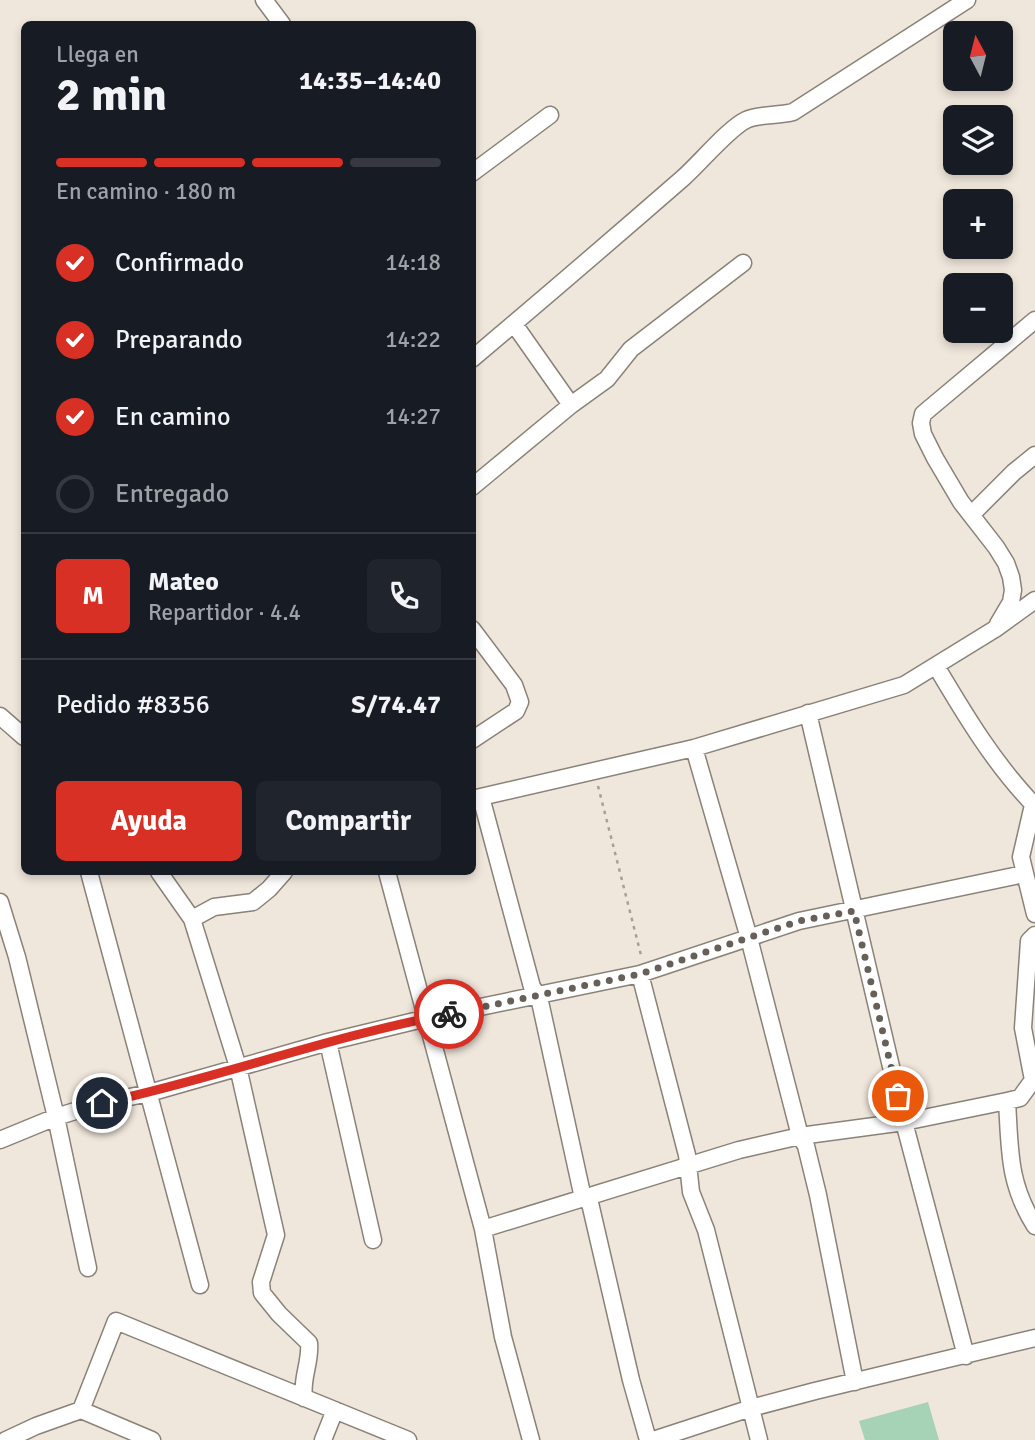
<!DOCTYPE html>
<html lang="es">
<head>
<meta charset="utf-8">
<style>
	:root { --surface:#171b24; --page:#20242c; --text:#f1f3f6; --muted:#9ea1a6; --line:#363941; --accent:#d93025 }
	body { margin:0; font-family:Signika,sans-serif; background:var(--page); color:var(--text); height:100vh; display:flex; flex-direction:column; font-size:26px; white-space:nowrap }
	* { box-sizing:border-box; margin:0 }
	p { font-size:23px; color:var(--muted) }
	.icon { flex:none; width:38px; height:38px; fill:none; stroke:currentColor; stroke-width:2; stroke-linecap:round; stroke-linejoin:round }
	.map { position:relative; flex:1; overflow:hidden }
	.drawer { position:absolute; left:21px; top:21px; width:455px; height:854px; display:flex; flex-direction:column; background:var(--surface); border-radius:10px; box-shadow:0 4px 10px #0003 }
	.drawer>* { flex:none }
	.needle { width:46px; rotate:353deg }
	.fabs { position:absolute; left:943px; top:21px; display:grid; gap:14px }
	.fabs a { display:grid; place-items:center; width:70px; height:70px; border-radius:10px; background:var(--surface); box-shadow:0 4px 10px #0003; font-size:35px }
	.pin { position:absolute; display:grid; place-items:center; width:60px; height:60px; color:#fff; margin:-30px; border:4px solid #fff; border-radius:50%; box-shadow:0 2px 7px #0007 }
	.courier { position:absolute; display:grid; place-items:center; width:70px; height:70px; margin:-35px; border:5px solid #d93025; border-radius:50%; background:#fff; color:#222; box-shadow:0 2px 9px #0007 }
	.head em { font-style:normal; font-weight:700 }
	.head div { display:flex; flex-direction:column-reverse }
	.head { display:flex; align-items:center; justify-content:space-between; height:119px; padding:0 35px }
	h1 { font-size:46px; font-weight:700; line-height:52px }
	.bar { display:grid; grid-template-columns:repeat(4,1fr); gap:10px 7px; align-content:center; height:84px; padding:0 35px }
	.bar i { height:9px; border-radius:5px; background:var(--line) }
	.bar .active { background:var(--accent) }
	.bar p { grid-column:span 4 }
	.line { display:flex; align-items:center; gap:18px; padding:0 35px; border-top:2px solid var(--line) }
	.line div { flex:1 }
	.round { display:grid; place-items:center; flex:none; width:74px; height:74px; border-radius:10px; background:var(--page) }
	ol { padding:0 35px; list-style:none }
	li { display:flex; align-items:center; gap:21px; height:77px }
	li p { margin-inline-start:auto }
	li .icon { padding:7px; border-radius:50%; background:var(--accent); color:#fff; stroke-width:4 }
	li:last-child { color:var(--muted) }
	li i { width:38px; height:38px; border:4px solid var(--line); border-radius:50% }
	.button { display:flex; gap:14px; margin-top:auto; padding:14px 35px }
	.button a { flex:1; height:80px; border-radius:10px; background:var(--accent); color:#fff; font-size:28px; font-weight:700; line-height:80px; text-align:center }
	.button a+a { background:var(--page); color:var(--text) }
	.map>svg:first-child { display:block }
	.park { fill:#a6d2b5 }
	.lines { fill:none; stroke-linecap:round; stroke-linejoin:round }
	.minor-casing { stroke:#8a8278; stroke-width:19 }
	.path { stroke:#a7a097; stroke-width:2.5; stroke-dasharray:3.5 5; stroke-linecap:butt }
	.minor { stroke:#fff; stroke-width:16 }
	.done { stroke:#666059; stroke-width:7; stroke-dasharray:0 12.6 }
	.route { stroke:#d93025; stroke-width:9 }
</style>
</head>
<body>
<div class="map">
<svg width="1035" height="1440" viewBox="0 0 1035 1440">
	<rect width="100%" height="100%" fill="#f0e7dc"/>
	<path class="park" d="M928 1402 939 1440H865L859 1421Z"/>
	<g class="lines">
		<defs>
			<path id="minor" d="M264 0 282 24
				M472 173 550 115
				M514 324 571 405
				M472 359C543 299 613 239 683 178 700 163 729 128 746 120 757 114 778 116 793 112L967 0
				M472 487 571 405 607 379 631 349 743 263
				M971 515 1014 472 1035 455
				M998 624 1011 602 1013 590 1011 577 1006 563 996 547 961 502 935 458 923 434 921 423 923 414 1035 320
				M472 629 514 685 520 702 516 711 472 740
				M936 666C965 715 995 765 1035 806
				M808 713 904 1122 966 1356
				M0 716 24 737
				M694 748 749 938 800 1136 806 1146 818 1195 855 1382
				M481 797 532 987 539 997 583 1198 590 1203 631 1380 648 1440
				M472 799 694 748 904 685 995 629 1035 600
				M1033 805 1021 857 1035 914
				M89 872 200 1285
				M159 872 192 919 238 1067 276 1235 261 1282 262 1293 279 1314 309 1343C311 1362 301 1378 304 1398
				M387 872 483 1229 503 1337 531 1440
				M0 902 17 957 56 1117 88 1268
				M192 919 214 907 253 902 269 889 284 872
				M1035 935 1029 941 1023 1028 1033 1080 1020 1098 1007 1101C1010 1150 1008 1183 1035 1226
				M640 974 687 1155 691 1192 706 1230 759 1440
				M328 1042 373 1240
				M0 1140 56 1117 101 1103 149 1093 328 1042 427 1018 640 974 799 921 1024 874
				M483 1229 739 1150 800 1136 904 1122 1007 1101
				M81 1410 116 1321 408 1440
				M6 1440 36 1426 81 1410 152 1440
				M323 1440 335 1410
				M653 1440 751 1408 815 1391 1035 1338"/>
		</defs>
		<use href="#minor" class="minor-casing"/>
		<path class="path" d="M598 786 642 959"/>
		<use href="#minor" class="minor"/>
	</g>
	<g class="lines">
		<path class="done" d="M449 1014 640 974 799 921 854 911 898 1096"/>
		<path class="route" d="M102 1103C218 1078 331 1036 449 1014"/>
	</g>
</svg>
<div class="fabs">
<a><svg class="needle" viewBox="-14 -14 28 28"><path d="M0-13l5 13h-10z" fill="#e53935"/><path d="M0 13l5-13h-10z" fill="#9ea1a6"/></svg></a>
<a><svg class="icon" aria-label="layers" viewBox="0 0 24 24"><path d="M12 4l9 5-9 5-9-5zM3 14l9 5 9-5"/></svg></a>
<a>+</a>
<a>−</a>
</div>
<div class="pin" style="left:898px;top:1096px;background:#ea580c"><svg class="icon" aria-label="bag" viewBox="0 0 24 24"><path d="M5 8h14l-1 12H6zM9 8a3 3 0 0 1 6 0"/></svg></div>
<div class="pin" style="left:102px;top:1103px;background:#1f2937"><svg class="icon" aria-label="home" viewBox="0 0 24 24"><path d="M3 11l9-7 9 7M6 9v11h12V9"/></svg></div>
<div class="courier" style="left:449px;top:1014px"><svg class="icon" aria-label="bike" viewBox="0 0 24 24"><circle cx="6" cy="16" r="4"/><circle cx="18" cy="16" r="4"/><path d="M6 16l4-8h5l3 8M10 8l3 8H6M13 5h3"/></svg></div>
<section class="drawer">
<div class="head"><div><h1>2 min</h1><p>Llega en</p></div><em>14:35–14:40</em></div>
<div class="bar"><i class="active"></i><i class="active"></i><i class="active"></i><i></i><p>En camino · 180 m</p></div>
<ol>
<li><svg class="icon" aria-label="check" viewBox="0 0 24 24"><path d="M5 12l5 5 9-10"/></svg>Confirmado<p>14:18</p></li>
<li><svg class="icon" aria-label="check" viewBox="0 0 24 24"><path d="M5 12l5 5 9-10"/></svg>Preparando<p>14:22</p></li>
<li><svg class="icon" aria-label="check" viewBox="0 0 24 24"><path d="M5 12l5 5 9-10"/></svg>En camino<p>14:27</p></li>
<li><i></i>Entregado</li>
</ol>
<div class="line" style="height:126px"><b class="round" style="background:var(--accent);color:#fff">M</b><div><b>Mateo</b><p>Repartidor · 4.4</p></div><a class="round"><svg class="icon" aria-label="phone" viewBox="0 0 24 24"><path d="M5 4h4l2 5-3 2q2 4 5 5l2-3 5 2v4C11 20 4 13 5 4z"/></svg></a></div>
<div class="line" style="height:91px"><div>Pedido #8356</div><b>S/74.47</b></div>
<div class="button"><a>Ayuda</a><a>Compartir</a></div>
</section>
</div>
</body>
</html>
